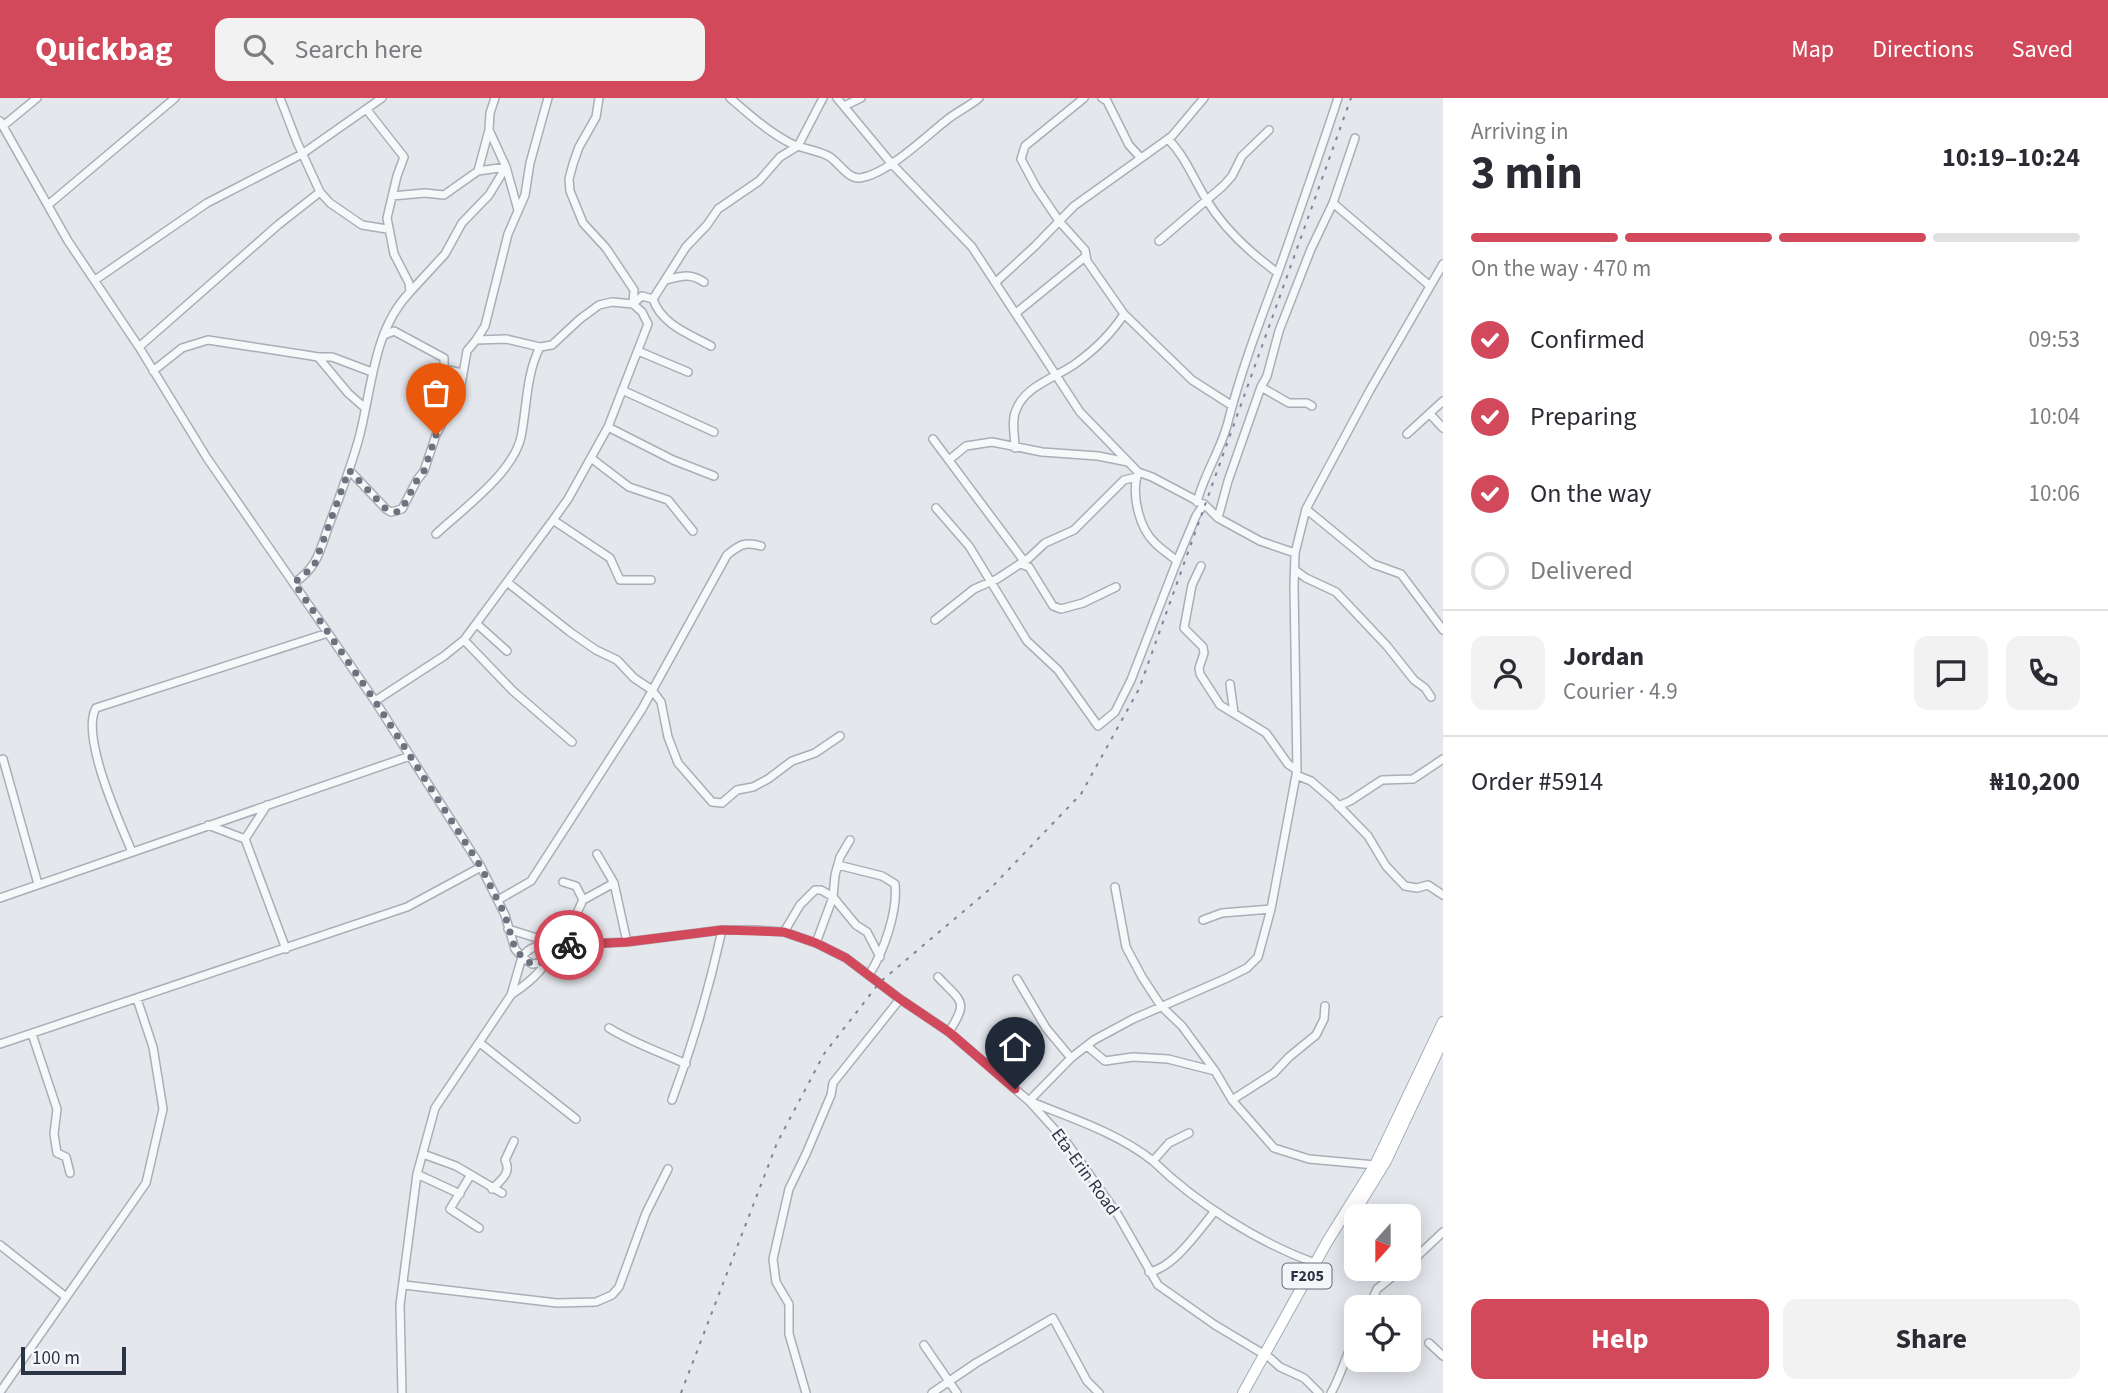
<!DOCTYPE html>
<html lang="en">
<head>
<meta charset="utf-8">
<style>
	:root { --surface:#fff; --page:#f2f2f3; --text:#2b2b33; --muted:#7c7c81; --line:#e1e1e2; --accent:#d1495b }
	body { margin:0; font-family:"Source Sans 3",sans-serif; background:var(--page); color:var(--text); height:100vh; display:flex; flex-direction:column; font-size:26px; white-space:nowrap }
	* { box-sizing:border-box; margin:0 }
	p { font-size:23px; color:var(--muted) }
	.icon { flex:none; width:38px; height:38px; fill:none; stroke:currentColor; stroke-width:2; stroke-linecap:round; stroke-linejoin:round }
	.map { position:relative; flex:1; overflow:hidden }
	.drawer { display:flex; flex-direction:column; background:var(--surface); width:665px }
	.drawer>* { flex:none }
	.needle { width:46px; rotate:201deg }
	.tools { position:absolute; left:1344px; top:1106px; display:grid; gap:14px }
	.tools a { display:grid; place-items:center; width:77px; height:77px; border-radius:14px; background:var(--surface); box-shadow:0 4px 18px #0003; font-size:35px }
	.scale { position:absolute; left:21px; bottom:18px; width:105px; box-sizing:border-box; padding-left:7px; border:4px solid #2b3445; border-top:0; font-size:19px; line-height:24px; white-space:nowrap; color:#2b3445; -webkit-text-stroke:5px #f4f6f9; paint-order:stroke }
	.pin { position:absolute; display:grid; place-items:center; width:60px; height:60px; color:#fff; margin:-72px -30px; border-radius:50% 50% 50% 0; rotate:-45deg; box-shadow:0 0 7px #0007 }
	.pin .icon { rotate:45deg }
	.courier { position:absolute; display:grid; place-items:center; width:70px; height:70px; margin:-35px; border:5px solid #d1495b; border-radius:50%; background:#fff; color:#222; box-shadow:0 2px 9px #0007 }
	.headline em { font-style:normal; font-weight:700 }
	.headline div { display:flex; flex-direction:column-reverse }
	.headline { display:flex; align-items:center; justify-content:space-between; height:119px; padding:0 28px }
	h1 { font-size:46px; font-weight:700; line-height:52px }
	.bar { display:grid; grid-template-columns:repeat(4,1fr); gap:10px 7px; align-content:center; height:84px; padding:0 28px }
	.bar i { height:9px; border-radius:5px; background:var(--line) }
	.bar .current { background:var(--accent) }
	.bar p { grid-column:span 4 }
	.line { display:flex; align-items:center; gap:18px; padding:0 28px; border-top:2px solid var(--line) }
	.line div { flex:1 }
	.round { display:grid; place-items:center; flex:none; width:74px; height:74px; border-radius:14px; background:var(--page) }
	ol { padding:0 28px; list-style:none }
	li { display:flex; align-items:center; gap:21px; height:77px }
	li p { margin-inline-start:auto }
	li .icon { padding:7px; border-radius:50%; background:var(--accent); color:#fff; stroke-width:4 }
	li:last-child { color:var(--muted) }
	li i { width:38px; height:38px; border:4px solid var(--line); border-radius:50% }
	.button { display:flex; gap:14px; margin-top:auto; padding:14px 28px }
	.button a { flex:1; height:80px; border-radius:14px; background:var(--accent); color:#fff; font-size:28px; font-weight:700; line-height:80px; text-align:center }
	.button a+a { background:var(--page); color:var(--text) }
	header { display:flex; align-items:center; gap:42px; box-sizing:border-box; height:98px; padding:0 35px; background:var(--accent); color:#fff }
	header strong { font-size:33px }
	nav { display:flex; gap:38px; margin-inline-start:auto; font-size:24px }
	.search { width:490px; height:63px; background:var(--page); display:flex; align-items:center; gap:18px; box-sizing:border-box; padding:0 24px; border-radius:14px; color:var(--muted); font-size:26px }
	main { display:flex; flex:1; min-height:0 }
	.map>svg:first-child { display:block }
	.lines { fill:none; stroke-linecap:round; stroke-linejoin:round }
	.minor-casing { stroke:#a9aeb7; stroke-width:10 }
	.major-casing { stroke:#a3abb8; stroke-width:12 }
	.minor { stroke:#f7f8fa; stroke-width:7 }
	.major { stroke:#fff; stroke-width:10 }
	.rail { stroke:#7d8696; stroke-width:2; stroke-dasharray:3.5 7; stroke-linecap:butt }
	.done { stroke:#6c737f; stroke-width:7; stroke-dasharray:0 12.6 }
	.route { stroke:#d1495b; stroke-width:9 }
	.labels { text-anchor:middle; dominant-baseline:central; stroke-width:5; stroke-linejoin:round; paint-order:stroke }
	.shield { fill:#f4f6f9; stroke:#676e7b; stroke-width:2 }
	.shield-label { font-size:16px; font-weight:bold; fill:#2b3445 }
	.street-label { font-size:18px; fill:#2b3445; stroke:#f4f6f9 }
</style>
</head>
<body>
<header>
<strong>Quickbag</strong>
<div class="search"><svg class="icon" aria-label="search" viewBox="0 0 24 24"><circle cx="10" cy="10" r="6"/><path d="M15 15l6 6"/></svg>Search here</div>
<nav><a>Map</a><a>Directions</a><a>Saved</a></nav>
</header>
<main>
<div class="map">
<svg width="1443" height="1295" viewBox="0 0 1443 1295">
	<rect width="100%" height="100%" fill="#e4e7ec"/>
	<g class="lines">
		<defs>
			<path id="minor" d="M495 0 490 15 489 32 506 69 518 112
				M730 0C749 16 767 33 790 45 802 51 818 52 830 59 839 65 848 81 860 80 888 76 926 38 948 21 958 13 970 8 979 0
				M837 0 891 65 972 149 1080 314 1138 374 1152 379 1205 407 1218 420 1260 443 1295 455
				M1084 0 1025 48 1021 61 1036 89 1059 123 1085 152 1087 163 1124 216 1192 282 1231 307
				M1102 0 1107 3 1129 47 1140 59
				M844 8 861 0
				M0 23 68 143 139 249 207 360 375 603 481 769 505 817 515 851 522 859 511 897 435 1010 417 1076 400 1207 402 1295
				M3 28 37 0
				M1168 41C1185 58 1193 80 1206 101 1224 131 1249 154 1278 175
				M320 94 330 105 362 127 387 131
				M392 98 425 95 444 97 478 73 489 32
				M1333 105 1430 188
				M48 107 175 0
				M1159 143 1223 88 1232 78 1242 58 1269 32
				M95 182 207 105 302 56 382 0
				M666 182C682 178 690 175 704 184
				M996 184 1035 148 1074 108 1172 38 1204 0
				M410 194 445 156 462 125 489 97 506 69 478 73
				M653 201 686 149 707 127 718 111 759 83 780 59 798 48 823 0
				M1016 215 1086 158
				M384 237 394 233 444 260V271L462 275
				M476 242 485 228 508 136 525 97 530 65 548 0
				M139 249 278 127 320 94 297 44 280 0
				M638 253 688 274
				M318 259H332L372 274
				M153 273 182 250 208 242 306 257 318 259 348 295 365 310
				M1261 289 1289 305H1307L1312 308
				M622 292 714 334
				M1430 316 1443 330
				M608 329 673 362 714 378
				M1407 336 1443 303
				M933 341 1024 463
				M1015 350C1015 338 1011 323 1016 312 1025 288 1055 280 1075 266 1093 253 1112 235 1124 216
				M591 360 629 389 668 402 693 433
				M949 362 966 348 992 344 1042 354 1098 358 1128 364
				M349 372 386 411 391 414 402 411 417 382 424 373 436 337 461 287 467 253 476 242 506 241 540 249 552 247 580 221 599 207 612 204 633 206 642 198 653 201C661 226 689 236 711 248
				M1137 378C1132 398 1139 430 1155 445 1162 452 1170 457 1177 463
				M1197 404C1204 376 1221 352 1228 324 1241 272 1260 223 1279 172 1299 115 1319 58 1338 0
				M936 410 969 448 1027 543 1058 572 1098 628 1115 614 1131 582 1177 463 1196 418 1204 406
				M1306 411 1373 466 1401 476 1443 532
				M1218 420 1228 383 1261 289 1267 278 1279 233 1311 151 1333 105 1355 40
				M553 422 610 460 620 482H651
				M436 436C463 411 513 375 521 339 527 309 526 276 540 249
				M1020 466 1029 469 1053 508 1061 511 1083 505 1116 489
				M1201 468 1192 487 1184 530 1203 549 1204 555 1199 570 1200 576 1220 607 1266 635 1288 666 1297 672
				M1295 472 1306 480 1336 494 1387 548 1414 582 1425 590 1431 599
				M507 484 570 534 596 552 617 562 634 580 652 592 661 604 668 639 678 665 712 704 722 705 737 692 753 689 768 681 792 663 815 655 840 638
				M294 485C318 469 320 452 329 427 340 398 351 369 359 340 372 291 373 232 410 194L409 185 394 156 387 120 397 78 404 59 367 12
				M935 522 974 491 997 481 1029 460 1045 445 1074 432 1124 382 1137 379
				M477 526 507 553
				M464 542 513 593 572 644
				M1230 586 1234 615
				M375 603 444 558 464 542 553 422 568 401 608 329 648 226 642 214 633 206 634 192 606 150 583 125 570 93 569 81 573 66 579 49 596 19 599 0
				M3 661 38 786
				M1296 677 1311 683 1333 702 1368 738 1386 768 1405 788 1417 790 1428 787 1443 797
				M1338 708 1350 703 1382 682 1413 681 1443 661
				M208 727 245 741 286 851
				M245 741 267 707
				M132 754C120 725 80 638 96 610L328 535
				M597 756 614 785 627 844
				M838 767 882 778 895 786C898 813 884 853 869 877
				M563 784 576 788 583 802
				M1115 789 1126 849 1142 879 1161 908 1182 928 1215 973 1232 1002 1274 1050 1309 1061 1375 1067
				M0 800 410 658
				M498 802 531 783 642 611 727 457C739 447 745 443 761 448
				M1203 822 1222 815 1271 811
				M508 831 537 840 544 847
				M784 834 800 807 815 792H821L833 799 856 827 867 834 880 859
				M816 845 833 799 835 777 840 759 850 742
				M562 847 583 802 614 785
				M553 850 562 847 627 844 722 832H755L784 834 816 845 846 860 900 901 949 934 1029 1003 1067 1045 1118 1117 1158 1187 1215 1227 1270 1260 1280 1269 1304 1280 1319 1295
				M546 864 532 866 522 859C529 849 542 844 553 850
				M938 879C962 905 969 902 949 934
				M1017 881 1046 930 1071 960
				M512 896C529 885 547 870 553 850
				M609 930C633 945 660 954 686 966
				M32 936 57 1011 54 1036 57 1055 66 1059 70 1075
				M480 945 576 1021
				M0 946 407 809 481 769
				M1087 948 1105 963 1133 959 1168 961 1215 973
				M672 1002C693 946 709 891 722 832
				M1232 1002 1274 975 1289 959 1316 937 1324 921 1325 908
				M1189 1035 1169 1045 1153 1063C1118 1035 1071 1020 1029 1003L1071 960 1094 942 1133 921 1227 880 1247 870 1258 859 1271 811 1297 672 1294 487 1295 455 1306 411 1370 292 1443 166
				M423 1056 456 1068 502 1095
				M1153 1063C1196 1105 1259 1145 1315 1165
				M417 1076 460 1096
				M470 1078 450 1111 479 1130
				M492 1091C501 1082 512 1075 505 1062L514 1043
				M0 1147 66 1199
				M1409 1166 1443 1134
				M1149 1174C1174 1170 1199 1132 1215 1113
				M404 1187 557 1205 596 1204 612 1197 619 1189 646 1115 668 1071
				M1369 1209 1377 1191 1402 1171
				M1429 1245 1443 1258
				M924 1247 957 1295
				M0 1294 146 1085 163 1011 153 949 137 901
				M806 1295 789 1236V1206L776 1184 773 1161 789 1091 806 1056 831 997 833 985 900 901
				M932 1295 976 1265 1053 1220 1087 1283 1099 1295
				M1331 1295C1342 1276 1346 1256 1356 1237"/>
			<path id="major" d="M1357 1110 1386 1063 1443 942
				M1243 1295 1327 1144 1375 1067 1443 924"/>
		</defs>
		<use href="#minor" class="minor-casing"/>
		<use href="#major" class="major-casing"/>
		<use href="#minor" class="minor"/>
		<use href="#major" class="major"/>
		<path class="rail" d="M681 1295 777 1045 824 956 880 884 990 791 1081 696 1139 591 1351 0"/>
	</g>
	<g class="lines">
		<path class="done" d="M436 337 424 373 417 382 402 411 398 414 386 411 349 372 314 468 294 485 375 603 481 769 505 817 515 851 525 862 532 866 546 864 553 850 569 847"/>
		<path class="route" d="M569 847 627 844 722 832 784 834 816 845 846 860 900 901 949 934 1015 991"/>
	</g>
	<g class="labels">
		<rect class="shield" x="1282.5" y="1165.5" width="49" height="25" rx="5"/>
		<g class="shield-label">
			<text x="1307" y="1178">F205</text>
		</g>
		<g class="street-label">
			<text transform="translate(1085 1074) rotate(54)">Eta-Erin Road</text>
		</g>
	</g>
</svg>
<div class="tools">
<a><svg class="needle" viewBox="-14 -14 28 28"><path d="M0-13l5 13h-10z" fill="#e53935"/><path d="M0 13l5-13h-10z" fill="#7c7c81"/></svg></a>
<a><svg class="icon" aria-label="locate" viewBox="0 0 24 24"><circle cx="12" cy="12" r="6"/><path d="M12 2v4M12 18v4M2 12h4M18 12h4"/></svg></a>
</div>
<div class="scale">100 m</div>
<div class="pin" style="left:436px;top:337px;background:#ea580c"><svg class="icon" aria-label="bag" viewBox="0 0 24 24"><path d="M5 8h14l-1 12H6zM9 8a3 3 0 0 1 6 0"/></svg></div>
<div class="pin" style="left:1015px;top:991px;background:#1f2937"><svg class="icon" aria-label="home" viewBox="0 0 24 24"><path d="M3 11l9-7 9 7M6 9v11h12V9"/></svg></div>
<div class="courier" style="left:569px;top:847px"><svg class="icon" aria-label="bike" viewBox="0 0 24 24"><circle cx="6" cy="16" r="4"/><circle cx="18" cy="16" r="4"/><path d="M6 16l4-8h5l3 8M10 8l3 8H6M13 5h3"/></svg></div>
</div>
<section class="drawer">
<div class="headline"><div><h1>3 min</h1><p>Arriving in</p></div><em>10:19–10:24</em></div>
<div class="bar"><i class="current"></i><i class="current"></i><i class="current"></i><i></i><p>On the way · 470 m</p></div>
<ol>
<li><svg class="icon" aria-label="check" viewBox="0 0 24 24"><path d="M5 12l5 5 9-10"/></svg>Confirmed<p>09:53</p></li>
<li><svg class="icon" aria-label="check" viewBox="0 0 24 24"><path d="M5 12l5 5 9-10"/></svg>Preparing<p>10:04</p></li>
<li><svg class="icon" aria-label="check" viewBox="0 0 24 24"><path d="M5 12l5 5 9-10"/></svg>On the way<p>10:06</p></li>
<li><i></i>Delivered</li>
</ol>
<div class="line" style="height:126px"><a class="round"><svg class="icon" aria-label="person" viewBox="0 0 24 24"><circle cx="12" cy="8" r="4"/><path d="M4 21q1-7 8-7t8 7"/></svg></a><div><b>Jordan</b><p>Courier · 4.9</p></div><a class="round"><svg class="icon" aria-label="chat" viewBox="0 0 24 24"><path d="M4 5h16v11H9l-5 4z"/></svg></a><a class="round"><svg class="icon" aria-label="phone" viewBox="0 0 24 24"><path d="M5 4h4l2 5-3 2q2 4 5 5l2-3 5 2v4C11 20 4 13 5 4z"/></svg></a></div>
<div class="line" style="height:91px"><div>Order #5914</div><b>₦10,200</b></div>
<div class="button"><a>Help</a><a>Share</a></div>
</section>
</main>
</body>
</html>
